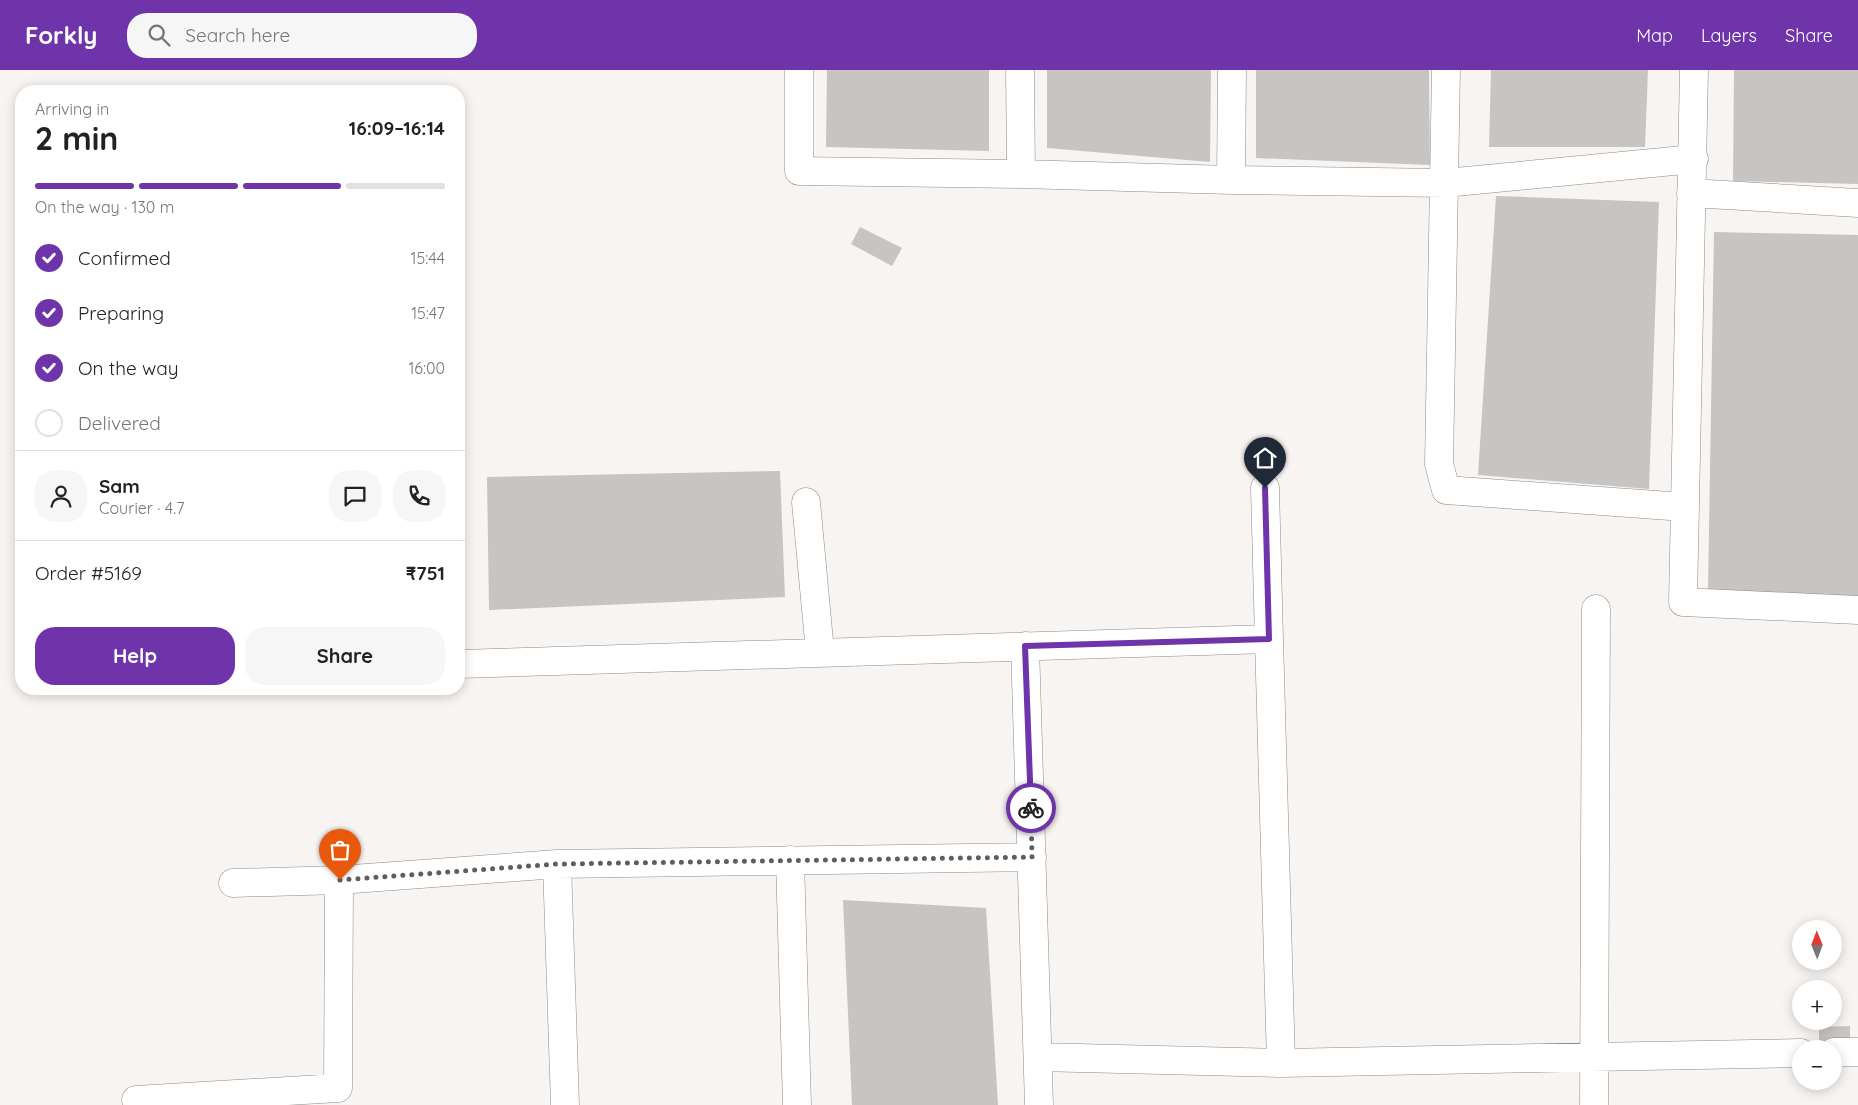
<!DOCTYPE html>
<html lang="en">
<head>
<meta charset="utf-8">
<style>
	:root { --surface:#fff; --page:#f6f6f6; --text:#222; --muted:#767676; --line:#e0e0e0; --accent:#6f34aa }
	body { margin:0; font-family:Quicksand,sans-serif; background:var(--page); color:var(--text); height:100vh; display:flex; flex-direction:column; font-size:19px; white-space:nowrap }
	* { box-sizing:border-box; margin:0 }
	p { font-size:16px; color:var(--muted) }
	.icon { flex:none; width:28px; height:28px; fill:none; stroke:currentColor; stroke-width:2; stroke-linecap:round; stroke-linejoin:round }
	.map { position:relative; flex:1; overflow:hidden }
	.details { position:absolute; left:15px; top:15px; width:450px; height:610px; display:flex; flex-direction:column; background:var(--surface); border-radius:20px; box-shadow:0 2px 12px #0003 }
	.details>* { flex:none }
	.needle { width:32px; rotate:359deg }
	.buttons { position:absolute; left:1792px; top:850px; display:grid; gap:10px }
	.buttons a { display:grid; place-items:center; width:50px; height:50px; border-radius:50%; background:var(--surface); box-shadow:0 2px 12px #0003; font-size:25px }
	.pin { position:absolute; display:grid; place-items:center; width:42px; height:42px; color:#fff; margin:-51px -21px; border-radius:50% 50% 50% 0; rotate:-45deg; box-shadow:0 0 5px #0007 }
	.pin .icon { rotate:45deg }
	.courier { position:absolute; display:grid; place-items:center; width:50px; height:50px; margin:-25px; border:4px solid #6f34aa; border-radius:50%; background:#fff; color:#222; box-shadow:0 1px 6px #0007 }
	.headline em { font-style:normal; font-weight:700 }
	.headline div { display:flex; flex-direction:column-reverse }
	.headline { display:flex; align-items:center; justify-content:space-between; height:85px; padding:0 20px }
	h1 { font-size:32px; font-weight:700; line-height:38px }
	.bar { display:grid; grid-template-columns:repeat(4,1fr); gap:8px 5px; align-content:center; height:60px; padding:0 20px }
	.bar i { height:6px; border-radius:4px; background:var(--line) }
	.bar .on { background:var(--accent) }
	.bar p { grid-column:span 4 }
	.line { display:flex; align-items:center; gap:12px; padding:0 20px; border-top:1px solid var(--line) }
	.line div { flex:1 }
	.round { display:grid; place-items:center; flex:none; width:52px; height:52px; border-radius:20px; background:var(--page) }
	ol { padding:0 20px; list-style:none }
	li { display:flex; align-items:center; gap:15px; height:55px }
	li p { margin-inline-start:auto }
	li .icon { padding:5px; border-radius:50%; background:var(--accent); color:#fff; stroke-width:4 }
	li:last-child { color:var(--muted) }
	li i { width:28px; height:28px; border:2px solid var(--line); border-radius:50% }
	.cta { display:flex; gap:10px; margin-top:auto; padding:10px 20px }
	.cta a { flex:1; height:58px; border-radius:20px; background:var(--accent); color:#fff; font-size:20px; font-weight:700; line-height:58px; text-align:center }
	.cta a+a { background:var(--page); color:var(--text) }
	header { display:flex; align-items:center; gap:30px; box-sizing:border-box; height:70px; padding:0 25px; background:var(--accent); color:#fff }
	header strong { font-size:24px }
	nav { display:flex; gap:28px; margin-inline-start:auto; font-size:18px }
	.search { width:350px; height:45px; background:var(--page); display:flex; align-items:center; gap:12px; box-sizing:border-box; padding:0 18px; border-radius:20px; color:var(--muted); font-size:19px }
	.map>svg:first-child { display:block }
	.building { fill:#c8c4c2 }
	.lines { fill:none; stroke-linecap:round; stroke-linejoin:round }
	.minor-casing { stroke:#8d8a88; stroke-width:29 }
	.minor { stroke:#fff; stroke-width:28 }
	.done { stroke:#605e5d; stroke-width:5; stroke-dasharray:0 9 }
	.route { stroke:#6f34aa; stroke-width:6 }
</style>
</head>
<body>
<header>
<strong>Forkly</strong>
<div class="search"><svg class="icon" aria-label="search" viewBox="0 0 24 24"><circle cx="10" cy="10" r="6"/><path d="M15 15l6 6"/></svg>Search here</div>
<nav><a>Map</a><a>Layers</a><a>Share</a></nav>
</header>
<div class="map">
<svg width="1858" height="1035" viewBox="0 0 1858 1035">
	<rect width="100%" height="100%" fill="#f7f4f1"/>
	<path class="building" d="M827 0H989V81L826 77Z
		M1047 0H1211L1210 92 1047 78Z
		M1256 0H1429L1430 95 1256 88Z
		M1491 0H1648L1645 77H1489Z
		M1734 0H1858V114L1733 111Z
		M1496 126 1659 132 1649 419 1478 405Z
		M860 157 902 178 892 196 851 174Z
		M1714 162 1858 165V529L1708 519Z
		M780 401 785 527 489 540 487 407Z
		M843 830 986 838 998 1035H852Z
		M1850 956V974L1819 973V957Z"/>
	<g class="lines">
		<defs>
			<path id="minor" d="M799 0V101L1021 104
				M1020 0 1021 104 1231 110 1445 113 1694 89
				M1446 0 1439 394 1446 420 1684 437
				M1694 0 1683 532 1858 540
				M1231 110 1232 0
				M1691 123 1858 133
				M1265 418 1269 569
				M806 432 820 582
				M1025 576 1039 1035
				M459 594 1269 569 1281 993
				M790 790 797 1035
				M557 794 565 1035
				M233 813 339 810 557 794 1032 787
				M1834 982H1858
				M1038 987 1281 993 1801 983
				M136 1030 338 1018 339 810
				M1594 1035 1596 539"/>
		</defs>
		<use href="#minor" class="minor-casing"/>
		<use href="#minor" class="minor"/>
	</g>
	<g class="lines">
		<path class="done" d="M340 810 557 794 1032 787 1031 738"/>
		<path class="route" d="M1031 738 1025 576 1269 569 1265 418"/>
	</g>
</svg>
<div class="buttons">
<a><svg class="needle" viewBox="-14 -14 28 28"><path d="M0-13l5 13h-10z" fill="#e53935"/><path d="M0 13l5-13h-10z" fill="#767676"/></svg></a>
<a>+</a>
<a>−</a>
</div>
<div class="pin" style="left:340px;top:810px;background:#ea580c"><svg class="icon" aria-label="bag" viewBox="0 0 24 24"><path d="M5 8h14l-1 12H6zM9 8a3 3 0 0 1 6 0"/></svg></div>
<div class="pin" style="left:1265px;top:418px;background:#1f2937"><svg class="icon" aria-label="home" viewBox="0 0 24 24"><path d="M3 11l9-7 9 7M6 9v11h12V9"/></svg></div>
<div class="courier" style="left:1031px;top:738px"><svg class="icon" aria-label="bike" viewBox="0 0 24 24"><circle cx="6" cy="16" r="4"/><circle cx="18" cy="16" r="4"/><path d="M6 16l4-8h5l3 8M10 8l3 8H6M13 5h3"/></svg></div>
<section class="details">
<div class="headline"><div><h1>2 min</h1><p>Arriving in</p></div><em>16:09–16:14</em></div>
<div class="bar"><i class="on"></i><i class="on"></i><i class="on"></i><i></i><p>On the way · 130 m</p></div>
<ol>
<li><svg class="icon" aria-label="check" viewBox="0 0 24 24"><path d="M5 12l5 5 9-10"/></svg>Confirmed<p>15:44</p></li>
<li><svg class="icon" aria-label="check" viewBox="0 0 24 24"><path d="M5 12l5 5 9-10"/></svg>Preparing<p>15:47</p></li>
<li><svg class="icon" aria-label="check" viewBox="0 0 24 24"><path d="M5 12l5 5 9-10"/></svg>On the way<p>16:00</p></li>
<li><i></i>Delivered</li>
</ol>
<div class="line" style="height:90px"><a class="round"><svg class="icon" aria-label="person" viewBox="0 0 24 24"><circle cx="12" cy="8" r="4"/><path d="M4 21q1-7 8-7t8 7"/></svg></a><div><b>Sam</b><p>Courier · 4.7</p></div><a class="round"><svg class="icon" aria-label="chat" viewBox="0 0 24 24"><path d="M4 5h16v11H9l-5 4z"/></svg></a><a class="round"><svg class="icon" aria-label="phone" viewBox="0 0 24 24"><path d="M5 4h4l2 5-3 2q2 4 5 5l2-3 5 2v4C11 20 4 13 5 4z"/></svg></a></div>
<div class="line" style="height:65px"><div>Order #5169</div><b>₹751</b></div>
<div class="cta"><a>Help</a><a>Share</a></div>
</section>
</div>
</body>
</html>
